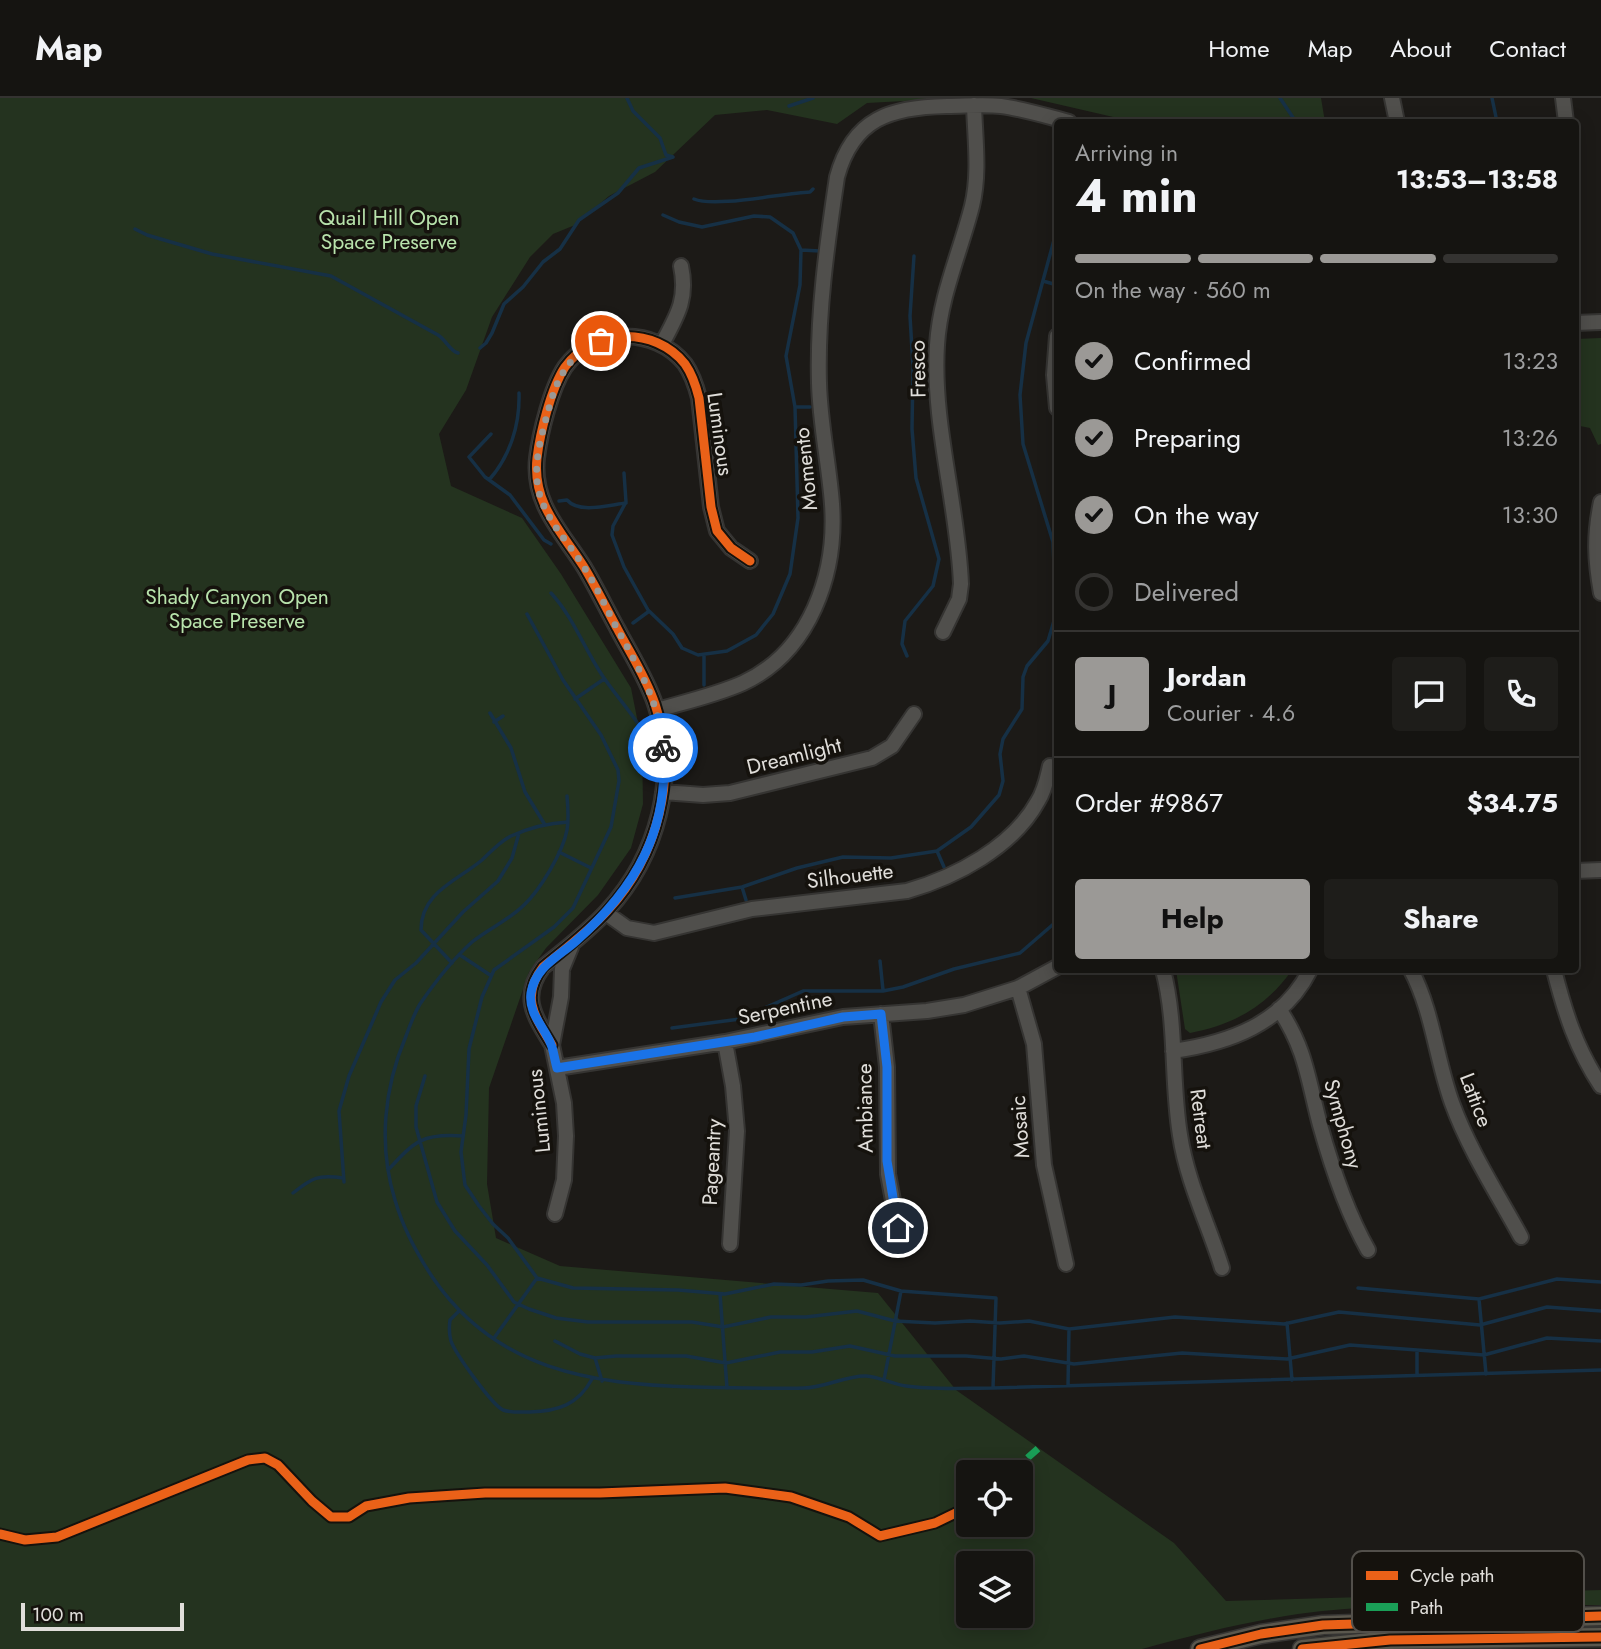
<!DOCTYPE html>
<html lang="en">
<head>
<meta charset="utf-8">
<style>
	:root { --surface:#151411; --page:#1e1d1a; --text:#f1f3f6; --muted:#9d9e9f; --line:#343331; --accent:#9b9996 }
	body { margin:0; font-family:Jost,sans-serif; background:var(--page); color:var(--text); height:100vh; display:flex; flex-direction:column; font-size:26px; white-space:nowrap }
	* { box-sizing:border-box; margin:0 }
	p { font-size:23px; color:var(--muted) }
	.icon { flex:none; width:38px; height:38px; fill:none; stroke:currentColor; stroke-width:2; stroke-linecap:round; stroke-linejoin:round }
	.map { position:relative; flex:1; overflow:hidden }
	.details { position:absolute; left:1054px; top:21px; width:525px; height:854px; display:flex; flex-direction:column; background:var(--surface); border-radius:7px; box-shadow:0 4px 18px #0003,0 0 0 2px var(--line) }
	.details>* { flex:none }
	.tools { position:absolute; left:956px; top:1362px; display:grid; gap:14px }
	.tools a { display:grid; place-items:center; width:77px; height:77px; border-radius:7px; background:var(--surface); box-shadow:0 4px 18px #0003,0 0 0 2px var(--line); font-size:35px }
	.scale { position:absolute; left:21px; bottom:18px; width:163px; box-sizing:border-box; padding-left:7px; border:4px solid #e0deda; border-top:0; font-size:19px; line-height:24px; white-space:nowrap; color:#e0deda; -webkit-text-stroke:5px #15120d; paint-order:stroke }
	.pin { position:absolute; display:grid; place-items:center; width:60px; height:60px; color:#fff; margin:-30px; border:4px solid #fff; border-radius:50%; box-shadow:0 2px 7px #0007 }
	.courier { position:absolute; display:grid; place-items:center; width:70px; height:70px; margin:-35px; border:5px solid #1a73e8; border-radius:50%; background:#fff; color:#222; box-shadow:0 2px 9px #0007 }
	.overview em { font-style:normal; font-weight:700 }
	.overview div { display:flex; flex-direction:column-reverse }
	.overview { display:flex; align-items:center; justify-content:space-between; height:119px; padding:0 21px }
	h1 { font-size:46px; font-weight:700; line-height:52px }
	.bar { display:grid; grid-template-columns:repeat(4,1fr); gap:10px 7px; align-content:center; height:84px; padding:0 21px }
	.bar i { height:9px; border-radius:5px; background:var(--line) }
	.bar .current { background:var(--accent) }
	.bar p { grid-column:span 4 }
	.line { display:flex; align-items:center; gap:18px; padding:0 21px; border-top:2px solid var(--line) }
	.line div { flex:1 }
	.round { display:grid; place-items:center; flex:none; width:74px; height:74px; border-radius:7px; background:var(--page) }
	ol { padding:0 21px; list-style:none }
	li { display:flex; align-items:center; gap:21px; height:77px }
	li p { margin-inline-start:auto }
	li .icon { padding:7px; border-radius:50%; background:var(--accent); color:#111; stroke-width:4 }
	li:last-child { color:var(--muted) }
	li i { width:38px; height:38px; border:4px solid var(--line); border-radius:50% }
	.button { display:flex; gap:14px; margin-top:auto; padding:14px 21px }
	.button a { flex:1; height:80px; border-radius:7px; background:var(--accent); color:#111; font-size:28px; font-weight:700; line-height:80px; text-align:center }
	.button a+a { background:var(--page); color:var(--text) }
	header { display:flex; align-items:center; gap:42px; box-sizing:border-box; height:98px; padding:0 35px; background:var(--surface); border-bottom:2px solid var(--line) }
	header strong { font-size:33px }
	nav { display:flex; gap:38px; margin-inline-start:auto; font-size:24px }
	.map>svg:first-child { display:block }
	.green { fill:#24331f; fill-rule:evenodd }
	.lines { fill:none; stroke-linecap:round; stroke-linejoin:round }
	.stream { stroke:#163045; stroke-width:3.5 }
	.minor-casing { stroke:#353432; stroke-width:18 }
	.major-casing { stroke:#353432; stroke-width:21 }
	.minor { stroke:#504f4c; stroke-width:14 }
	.major { stroke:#5a574d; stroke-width:18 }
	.quiet { stroke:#1a9f57; stroke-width:7; stroke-dasharray:14 7; stroke-linecap:butt }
	.cycleway-casing { stroke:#15120d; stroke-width:13 }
	.cycleway { stroke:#ea6118; stroke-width:9 }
	.done { stroke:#9b9996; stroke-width:7; stroke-dasharray:0 12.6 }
	.route { stroke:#1a73e8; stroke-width:9 }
	.labels { text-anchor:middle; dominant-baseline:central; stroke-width:7; stroke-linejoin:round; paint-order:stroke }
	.park-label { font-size:21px; fill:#b8e3ac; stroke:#15120d }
	.street-label { font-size:21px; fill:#e0deda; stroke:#15120d }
	.key { fill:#15120d; stroke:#524f4a; stroke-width:2 }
	.key-label { font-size:19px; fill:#e0deda }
</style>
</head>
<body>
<header>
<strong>Map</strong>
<nav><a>Home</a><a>Map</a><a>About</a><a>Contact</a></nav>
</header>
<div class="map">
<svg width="1601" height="1551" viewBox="0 0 1601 1551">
	<rect width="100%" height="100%" fill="#1c1a17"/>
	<path class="green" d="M0 0H960L867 5 837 26 767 12 715 17 655 74 609 98 575 127 553 136 530 159 492 219 466 292 439 336 451 388 522 420 561 476 631 590 642 645 643 706 631 750 598 797 546 850 529 874 489 990 487 1086 496 1140 560 1168 878 1195 956 1292 1174 1445 1226 1503 1601 1492V1507C1501 1507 1398 1502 1298 1516 1245 1524 1194 1537 1142 1551H0ZM968 1374H1020V1426H968ZM968 1465H1020V1517H968Z
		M1031 0H1321L1325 24H1155L1122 21Z
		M1601 240V346L1598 347 1590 330 1575 327V241Z
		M1176 872H1292C1267 908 1233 927 1190 935L1185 931Z"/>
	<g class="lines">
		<path class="stream" d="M1280 0 1296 24
			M1492 0 1497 24
			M789 8 813 0
			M694 101C715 110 783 95 810 94L813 91
			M135 131 147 137 212 156 331 178 438 237C446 242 450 253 458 255
			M801 152 820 153
			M1043 183 1057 187
			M480 250 486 245 492 235 504 206 523 189 543 164 560 151 579 122 618 95 639 70 673 59 666 57 660 40 633 13 627 0
			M913 269 925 268
			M795 309H810
			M491 336 469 359 485 379 510 397 544 442 551 446
			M624 375 626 404 613 428 612 437 624 469 648 512 673 536 682 550 698 557 727 553 756 537 773 516 790 476 798 420 795 309 786 258 800 187 801 152 793 135 770 119 754 118 702 129 679 124 663 117
			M489 382C510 358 520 327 519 295
			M559 403 567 402C579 416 609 407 626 405
			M551 495C573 519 584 550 602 577 617 600 637 619 648 644
			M527 516 563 582 601 637 618 672 619 683 611 729 573 810 554 829 494 872 482 899 469 951 466 1017 461 1054 465 1087 479 1108 493 1126 508 1140 537 1180 573 1190 678 1192 725 1196 774 1186 801 1187 828 1183 863 1182 901 1193 996 1200 993 1290
			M633 525 648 514
			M907 558 902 546 905 523 933 488 939 461 916 380 912 331 913 269 910 218 914 158
			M704 587V558
			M575 601 604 581
			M490 615 511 650 525 694 545 727
			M494 624 503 618
			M567 698C568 709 569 721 567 732 563 754 540 792 524 807 509 822 488 831 472 844 452 862 435 884 420 906 414 916 410 927 406 938 384 990 378 1047 395 1102 403 1130 417 1156 433 1180 496 1272 590 1286 694 1289 731 1290 767 1291 804 1290 824 1290 848 1277 866 1278 880 1279 892 1286 906 1288 934 1292 964 1290 993 1290L1601 1272
			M937 753 944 769
			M559 754 591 770
			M742 789 746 802
			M675 800 742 789 797 770 843 759 891 760 937 753 971 729 999 697 1003 683 1000 656 1003 641 1022 611 1023 579 1027 568 1048 543 1056 516 1053 444 1023 346 1020 297 1026 245 1057 131
			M460 857 490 877
			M880 863 883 892
			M452 865 421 832C421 794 457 783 482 762 491 754 499 744 511 738 529 730 548 725 568 724
			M672 930 740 921 803 893H883L903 889 954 871 1020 855 1057 823
			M425 978 416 1008V1029L437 1104 455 1133 487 1167 514 1204 529 1211 556 1220 588 1224H692L723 1229 771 1219H806L857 1213 895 1223 935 1225 970 1223 1000 1225 1029 1223 1069 1231 1175 1219 1284 1226 1339 1214 1480 1227 1547 1209 1601 1213
			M388 1072C415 1043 422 1035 463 1038
			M344 1084 339 1013 349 978 381 904 395 882 416 865 463 814 498 783 512 760 519 735
			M293 1095C312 1080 318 1076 343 1080
			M1358 1190 1479 1201 1557 1181 1601 1184
			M720 1196 727 1290
			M1479 1201 1486 1276
			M459 1213 450 1222C449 1229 449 1236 451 1243 455 1255 492 1307 503 1312 511 1315 521 1314 530 1314 558 1313 578 1307 592 1281
			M1287 1225 1292 1282
			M494 1240 537 1180
			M555 1243 580 1256 595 1260 616 1258H686L726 1265 780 1254H812L850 1248 895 1258H966L1001 1261 1024 1258 1074 1266 1182 1255 1287 1261 1350 1247 1484 1257 1547 1240 1601 1243
			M595 1260 602 1283
			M1417 1277V1253
			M884 1282 901 1193
			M1068 1288 1069 1231"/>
		<defs>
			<path id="minor" d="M1392 0 1397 24
				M1563 0 1566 24
				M1575 225 1601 224
				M1057 238 1054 277 1057 310
				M662 246C677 218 688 201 681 168
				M1601 404C1594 438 1595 461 1601 495
				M943 534 959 501 961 486C958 407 932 326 937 247 940 198 960 155 972 108 980 75 975 41 974 7
				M657 612C685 604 716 597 743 585 810 554 837 476 832 406 829 366 820 326 819 285 817 217 827 146 837 79 853 20 891 9 947 8 965 8 983 6 1001 8 1024 11 1046 18 1069 24
				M663 694 703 697 730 695 872 660 892 648 914 616
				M1575 773 1601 772
				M606 815 627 830 654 835 752 811 907 793C956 779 1013 749 1038 703 1045 692 1047 680 1050 668
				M1163 872C1177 925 1171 982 1180 1037 1187 1084 1208 1125 1222 1170
				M1411 872C1433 914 1436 961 1452 1005 1469 1052 1497 1095 1521 1139
				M1554 872C1565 915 1576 950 1601 988
				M1018 890 1034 946 1044 1067 1066 1166
				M1279 911C1306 951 1308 982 1320 1027 1332 1070 1346 1113 1368 1152
				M881 916 887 969 888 1076 901 1145
				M725 944 733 988 737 1033 730 1146
				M552 947C535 919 520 899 543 869 565 851 588 834 607 813 658 758 679 678 655 606 646 579 630 555 617 530 606 510 596 489 584 469 562 434 532 406 537 360 540 335 551 290 565 269 593 230 655 228 685 266 692 276 696 288 699 300L711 409 717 433 731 450 750 463
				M1173 953C1229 945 1283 926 1310 872
				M557 970 725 944 843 919 927 913 964 907 1018 890 1057 869
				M555 1116 564 1082 566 1038 564 1005 552 947 561 899 562 871 571 849"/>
			<path id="major" d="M1200 1551 1261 1536 1323 1527 1601 1518
				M1302 1551 1390 1542 1601 1539"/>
		</defs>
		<use href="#minor" class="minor-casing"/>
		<use href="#major" class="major-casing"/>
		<use href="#minor" class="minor"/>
		<use href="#major" class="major"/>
		<path class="quiet" d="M1012 1374 1043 1346"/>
		<defs>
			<path id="cycleway" d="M552 947C535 919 520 899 543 869 565 851 588 834 607 813 658 758 679 678 655 606 646 579 630 555 617 530 606 510 596 489 584 469 562 434 532 406 537 360 540 335 551 290 565 269 593 230 655 228 685 266 692 276 696 288 699 300L711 409 717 433 731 450 750 463
				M0 1436 25 1442 57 1439 248 1362 265 1360 278 1367 312 1403 331 1419H349L366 1408 409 1400 485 1395H600L725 1390 791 1399 849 1419 880 1438 935 1425 968 1409
				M1200 1551 1261 1536 1323 1527 1601 1518
				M1302 1551 1390 1542 1601 1539"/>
		</defs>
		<use href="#cycleway" class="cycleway-casing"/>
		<use href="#cycleway" class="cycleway"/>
	</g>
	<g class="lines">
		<path class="done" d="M601 243C571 255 559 276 550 306 543 333 533 361 538 390 544 419 564 439 580 463 593 482 603 503 613 523 635 564 660 603 663 650"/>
		<path class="route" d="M663 650C670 732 635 791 576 843 558 859 535 869 531 895 528 917 546 930 552 949 554 956 555 963 557 970L755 939 843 919 881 916 887 969V1063L898 1130"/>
	</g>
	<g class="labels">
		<g class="park-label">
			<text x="389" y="120">Quail Hill Open<tspan x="389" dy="24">Space Preserve</tspan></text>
			<text x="237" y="499">Shady Canyon Open<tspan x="237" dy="24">Space Preserve</tspan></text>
		</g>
		<g class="street-label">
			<text transform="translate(918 271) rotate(-91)">Fresco</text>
			<text transform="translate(720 336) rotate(82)">Luminous</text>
			<text transform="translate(806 371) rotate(-96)">Momento</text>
			<text transform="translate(794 658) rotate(-14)">Dreamlight</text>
			<text transform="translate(850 778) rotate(-7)">Silhouette</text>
			<text transform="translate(785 910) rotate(-12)">Serpentine</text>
			<text transform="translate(1476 1002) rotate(69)">Lattice</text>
			<text transform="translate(865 1010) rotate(-91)">Ambiance</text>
			<text transform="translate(539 1013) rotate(-96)">Luminous</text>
			<text transform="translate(1201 1021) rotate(83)">Retreat</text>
			<text transform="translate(1343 1026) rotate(74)">Symphony</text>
			<text transform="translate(1020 1029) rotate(-94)">Mosaic</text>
			<text transform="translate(712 1064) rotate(-87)">Pageantry</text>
		</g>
	</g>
	<rect x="1352" y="1453" width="232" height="81" rx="10" class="key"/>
	<rect x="1366" y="1473" width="32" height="9" fill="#ea6118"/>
	<rect x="1366" y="1505" width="32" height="8" fill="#1a9f57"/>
	<g class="key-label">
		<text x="1410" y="1484">Cycle path</text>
		<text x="1410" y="1516">Path</text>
	</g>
</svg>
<div class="tools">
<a><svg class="icon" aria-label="locate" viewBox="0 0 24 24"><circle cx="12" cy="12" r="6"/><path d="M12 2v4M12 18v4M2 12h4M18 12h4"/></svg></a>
<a><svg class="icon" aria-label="layers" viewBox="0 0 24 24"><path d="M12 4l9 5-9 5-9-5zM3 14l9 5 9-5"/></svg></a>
</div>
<div class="scale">100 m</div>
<div class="pin" style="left:601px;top:243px;background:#ea580c"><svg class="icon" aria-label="bag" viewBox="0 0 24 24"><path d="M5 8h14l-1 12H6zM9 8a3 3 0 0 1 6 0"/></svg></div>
<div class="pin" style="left:898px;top:1130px;background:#1f2937"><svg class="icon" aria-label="home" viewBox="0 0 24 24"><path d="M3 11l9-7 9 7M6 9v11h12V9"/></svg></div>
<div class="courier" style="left:663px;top:650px"><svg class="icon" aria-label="bike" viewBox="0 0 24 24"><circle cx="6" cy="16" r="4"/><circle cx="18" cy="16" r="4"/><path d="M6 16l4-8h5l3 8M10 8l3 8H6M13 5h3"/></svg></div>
<section class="details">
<div class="overview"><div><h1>4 min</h1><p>Arriving in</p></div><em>13:53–13:58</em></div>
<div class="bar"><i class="current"></i><i class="current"></i><i class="current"></i><i></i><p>On the way · 560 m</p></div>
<ol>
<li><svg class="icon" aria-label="check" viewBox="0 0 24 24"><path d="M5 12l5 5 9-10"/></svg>Confirmed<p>13:23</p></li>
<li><svg class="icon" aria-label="check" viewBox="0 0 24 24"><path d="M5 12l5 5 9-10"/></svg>Preparing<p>13:26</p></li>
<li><svg class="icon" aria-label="check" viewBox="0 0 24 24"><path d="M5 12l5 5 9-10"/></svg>On the way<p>13:30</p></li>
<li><i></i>Delivered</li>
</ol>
<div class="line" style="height:126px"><b class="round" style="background:var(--accent);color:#111">J</b><div><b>Jordan</b><p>Courier · 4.6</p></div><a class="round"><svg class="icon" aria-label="chat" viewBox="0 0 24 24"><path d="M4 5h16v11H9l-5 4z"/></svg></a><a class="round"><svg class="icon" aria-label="phone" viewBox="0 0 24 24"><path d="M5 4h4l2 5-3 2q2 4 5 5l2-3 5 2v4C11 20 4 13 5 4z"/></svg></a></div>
<div class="line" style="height:91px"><div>Order #9867</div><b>$34.75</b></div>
<div class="button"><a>Help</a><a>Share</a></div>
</section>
</div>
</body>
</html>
